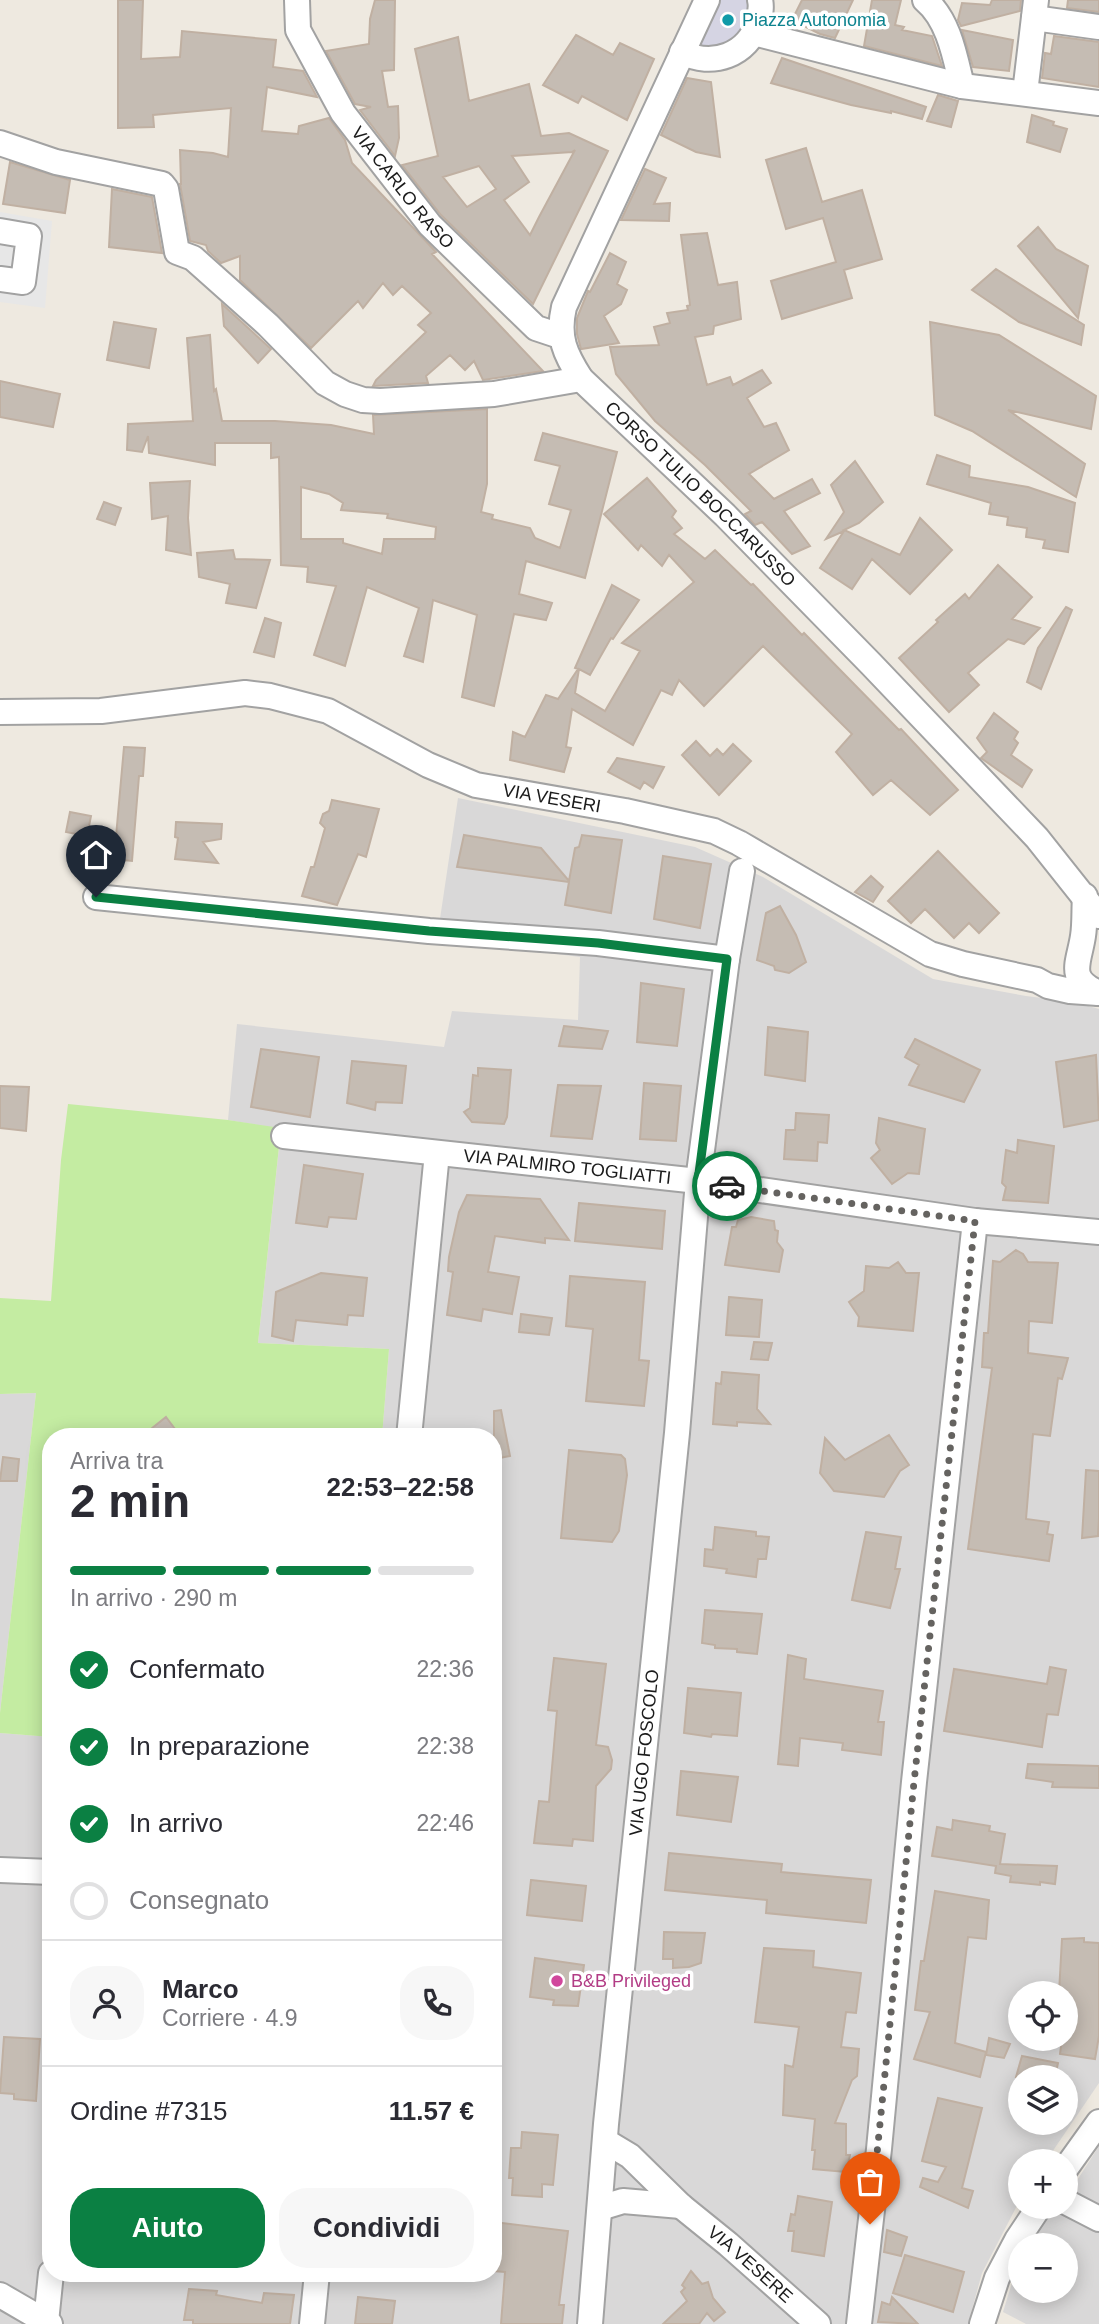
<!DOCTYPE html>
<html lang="it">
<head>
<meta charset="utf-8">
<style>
	:root { --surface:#fff; --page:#f7f7f7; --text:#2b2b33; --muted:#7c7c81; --line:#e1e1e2; --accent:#0b8043 }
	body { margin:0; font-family:Arial,sans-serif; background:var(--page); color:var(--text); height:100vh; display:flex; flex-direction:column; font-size:26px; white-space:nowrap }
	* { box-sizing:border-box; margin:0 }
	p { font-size:23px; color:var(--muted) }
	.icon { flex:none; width:38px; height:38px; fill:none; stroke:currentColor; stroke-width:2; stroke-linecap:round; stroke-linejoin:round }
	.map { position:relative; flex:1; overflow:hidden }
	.side { position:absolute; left:42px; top:1428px; width:460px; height:854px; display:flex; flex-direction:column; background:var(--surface); border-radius:28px; box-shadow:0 4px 18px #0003 }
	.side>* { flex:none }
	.buttons { position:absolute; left:1008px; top:1981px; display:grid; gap:14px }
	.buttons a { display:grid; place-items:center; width:70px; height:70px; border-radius:50%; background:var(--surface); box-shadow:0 4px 18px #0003; font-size:35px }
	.pin { position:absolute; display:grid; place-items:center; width:60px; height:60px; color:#fff; margin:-72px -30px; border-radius:50% 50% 50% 0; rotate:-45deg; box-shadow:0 0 7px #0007 }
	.pin .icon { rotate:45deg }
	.courier { position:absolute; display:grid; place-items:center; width:70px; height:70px; margin:-35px; border:5px solid #0b8043; border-radius:50%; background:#fff; color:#222; box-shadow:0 2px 9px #0007 }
	.headline em { font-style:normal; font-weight:700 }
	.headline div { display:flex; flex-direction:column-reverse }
	.headline { display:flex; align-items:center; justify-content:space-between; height:119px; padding:0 28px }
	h1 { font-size:46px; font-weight:700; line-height:52px }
	.bar { display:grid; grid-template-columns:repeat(4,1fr); gap:10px 7px; align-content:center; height:84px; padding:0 28px }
	.bar i { height:9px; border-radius:5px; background:var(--line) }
	.bar .current { background:var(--accent) }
	.bar p { grid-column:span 4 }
	.line { display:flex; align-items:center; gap:18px; padding:0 28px; border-top:2px solid var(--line) }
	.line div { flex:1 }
	.round { display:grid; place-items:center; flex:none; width:74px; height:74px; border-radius:28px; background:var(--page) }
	ol { padding:0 28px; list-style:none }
	li { display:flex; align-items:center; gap:21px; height:77px }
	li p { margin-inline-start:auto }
	li .icon { padding:7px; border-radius:50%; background:var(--accent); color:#fff; stroke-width:4 }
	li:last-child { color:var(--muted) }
	li i { width:38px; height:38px; border:4px solid var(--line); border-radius:50% }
	.button { display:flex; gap:14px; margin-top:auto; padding:14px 28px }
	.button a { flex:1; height:80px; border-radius:28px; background:var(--accent); color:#fff; font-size:28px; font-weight:700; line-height:80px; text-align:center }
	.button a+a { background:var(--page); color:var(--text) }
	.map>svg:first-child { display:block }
	.residential { fill:#d9d8d8; fill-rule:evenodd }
	.grass { fill:#c4eca2 }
	.parking { fill:#e7e7e7 }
	.plaza { fill:#d5d4e3 }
	.building { fill:#c5bcb3; stroke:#c0b0a2; stroke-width:2; fill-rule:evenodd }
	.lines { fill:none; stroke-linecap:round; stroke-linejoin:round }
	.minor-casing { stroke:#a2a2a2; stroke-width:28 }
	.minor { stroke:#fff; stroke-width:24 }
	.done { stroke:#656360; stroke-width:7; stroke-dasharray:0 12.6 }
	.route { stroke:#0b8043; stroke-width:9 }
	.culture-dot { fill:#0f9aa8; stroke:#fff; stroke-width:2.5 }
	.hotel-dot { fill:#d1479c; stroke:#fff; stroke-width:2.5 }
	.labels { text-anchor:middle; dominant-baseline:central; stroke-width:7; stroke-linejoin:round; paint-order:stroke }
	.culture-label { font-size:18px; fill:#0d838f; stroke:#fff; text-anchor:start }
	.street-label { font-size:18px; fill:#1b1b1b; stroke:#fff }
	.hotel-label { font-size:18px; fill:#b23c85; stroke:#fff; text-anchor:start }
</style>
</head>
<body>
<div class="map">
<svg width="1099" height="2324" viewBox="0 0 1099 2324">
	<rect width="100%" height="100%" fill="#eee9e0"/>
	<path class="residential" d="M458 798 695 847 763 877 933 979 1026 996 1074 1002 1099 1009V2083L1046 2161H1020V2200L982 2273 968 2324H0V1733L51 1737V2273H494V1437H382L389 1349 258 1343 281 1129 228 1120 237 1024 444 1047 452 1011 578 1020 580 957 437 939ZM1020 1993H1066V2039H1020ZM1020 2077H1066V2123H1020Z
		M36 1393 0 1713V1394Z
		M1099 2146V2324H1026L1003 2312 1020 2257V2291H1066V2245H1026L1076 2182Z"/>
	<path class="grass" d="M68 1104 228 1120 281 1128 258 1343 389 1349 382 1437H51V1737L0 1733V1713L36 1393 0 1394V1298L51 1301 61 1160Z"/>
	<path class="parking" d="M0 212 52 221 45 308 0 302Z"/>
	<path class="plaza" d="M707 0H760L754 33 693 58Z"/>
	<path class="building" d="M118 0H143L141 59 180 57 182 31 276 40 273 67 303 71 317 97 267 87 262 131 298 134 299 126 329 118 345 140 352 163 436 252 432 254 543 371 483 380 474 361 465 370 450 355 426 376 428 383 373 386 376 380 426 332 418 325 431 313 402 286 393 295 383 283 363 308 358 301 311 348 240 280V256L221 263 208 251 206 245 190 241 180 184H181L180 150 213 153 228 157 231 108 153 115 154 127 118 128Z
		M375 0H395L394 70 382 71 388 107 398 106 399 138 395 156 360 110 371 107 355 104 326 51 369 44 370 19Z
		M802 0H853L835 38 820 34 792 20Z
		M872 0H901L895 25 904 27 902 30 932 36 942 66 864 46Z
		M992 0H1021L1020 11 961 26 958 20 962 3 990 5Z
		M1068 0H1099V12L1067 8Z
		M962 30 1013 40 1009 71 973 67Z
		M576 35 613 55 620 43 654 59 627 120 582 96 578 103 543 85Z
		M1054 36 1099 42V87L1042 78 1045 53 1051 54Z
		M458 37 469 101 529 84 541 136 569 133 608 151 533 304 441 215 402 165 438 156 415 49ZM575 150 539 217 530 235 504 200 529 182 512 156 572 152ZM479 166 496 189 467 207 443 177Z
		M782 58 926 107 922 119 891 111V113L851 105 771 83Z
		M687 78 711 82 720 157 696 152 661 135Z
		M938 95 958 101 951 127 927 121Z
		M1032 115 1054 122 1053 125 1067 129 1060 152 1027 142Z
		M806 148 822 202 862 190 882 259 844 270 852 298 782 319 771 281 836 262 823 218 786 229 766 160Z
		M10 162 70 180 65 213 3 204Z
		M645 169 666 178 654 204 670 203 669 221 621 220Z
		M112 189 152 197 162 253 109 247Z
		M1038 227 1056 249 1088 266 1078 318 1018 246Z
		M707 233 718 285 737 282 741 319 714 326 713 334 695 337 707 385 730 377 733 385 762 370 771 383 747 398 764 427 776 423 789 450 749 474 774 499 812 479 820 493 784 511 810 546 792 554 762 522 755 525 745 514 751 511 705 465 655 421 616 374 610 347 659 345 654 327 670 323 667 313 688 310 687 306 690 305 681 235Z
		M610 253 626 262 617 284 627 290 621 304 604 316 619 343 581 349 577 334V318L588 291 590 292Z
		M996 269 1084 325 1081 345 1019 322 972 290Z
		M222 304 271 349 258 363 224 326Z
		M114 322 156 329 149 368 107 360Z
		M930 322 999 335 1096 396 1091 429 1008 410 1085 464 1076 497 972 431 935 415Z
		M210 335 214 391 216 389 222 421H275L331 425 374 434 373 415 487 409V484L481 512 493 515 492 519 530 528 535 538 560 548 571 510 549 504 560 466 535 460 543 433 617 452 585 578 526 561 519 594 552 603 546 620 514 614 494 706 462 697 477 615 433 600 423 662 404 656 419 608 367 587 345 666 314 655 336 586 307 582 308 567 281 565 279 457 271 458V443H215V465L149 453 148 436 142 452 127 450 128 424 193 421 187 338ZM301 487 329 494 343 503 341 510 388 514 387 518 436 527 435 539H384L382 554 343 543V539H301Z
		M0 381 60 394 53 427 0 417Z
		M937 455 970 466 969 477 1028 487 1075 503 1068 552 1043 548 1045 540 1026 537 1027 528 1007 525 1008 517 989 514 991 503 927 484Z
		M855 461 883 502 859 523 844 530 900 555 920 518 952 550 910 594 872 559 852 589 820 568 844 531 826 539 844 512 831 485Z
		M647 478 676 511 672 517 682 528 674 534 705 559 715 550 751 585 753 584 802 635 804 633 899 730 901 729 958 790 930 815 891 780 873 795 836 752 852 734 763 646 704 706 679 680 672 695 661 690 633 745 572 709 566 747 571 748 564 772 510 760 513 732 525 737 546 695 558 699 578 669 575 668 612 585 639 600 613 639 611 638 590 675 579 669 575 693 605 711 640 651 622 643 694 582 669 555 662 566 641 545 638 550 604 514Z
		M190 481 188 518 191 555 166 550 168 516 152 519 150 483Z
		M104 502 121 508 115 525 97 519Z
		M233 550 235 559 270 560 256 608 226 603 230 584 199 577 197 553Z
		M998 565 1032 597 1012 619 1040 628 1024 644 1008 639 968 673 979 685 949 712 899 658 938 622 936 620 965 594 969 599Z
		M1066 607 1072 610 1041 689 1027 682 1038 648Z
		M265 618 281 623 274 657 254 652Z
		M994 713 1018 732 1014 739 1018 743 1011 755 1032 770 1022 787 981 758 987 752 977 738Z
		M696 741 710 756 717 749 723 755 733 744 751 761 719 795 682 755Z
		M124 747 145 748 143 776H139L132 861 114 859Z
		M617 758 664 767 653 788 644 782 640 789 608 772Z
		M332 800 379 809 366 857 358 854 337 905 302 896 311 867H314L325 828 320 823 323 814 329 811Z
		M70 812 91 816 87 836 66 832Z
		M176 822 222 824 221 839 203 842 218 863 175 859 178 838 175 837Z
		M464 835 541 848 569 881 575 848 579 847 582 835 622 840 611 913 565 905 569 882 457 867Z
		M938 851 999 913 979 933 969 923 954 938 925 909 911 923 888 901Z
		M663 856 711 864 700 928 654 919Z
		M871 876 883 887 873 902 855 892Z
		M780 906 796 935 806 962 789 973 775 970 774 966 757 960 766 913Z
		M641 983 684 989 677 1046 637 1042Z
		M564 1026 608 1031 602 1049 559 1046Z
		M768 1027 808 1032 805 1081 765 1075Z
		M915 1039 980 1070 964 1102 909 1085 919 1065 905 1057Z
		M261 1049 319 1057 310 1117 251 1107Z
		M1096 1055 1099 1120 1064 1127 1056 1062Z
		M352 1061 406 1066 402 1103 376 1102 375 1110 347 1103Z
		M478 1068 511 1070 507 1117 504 1124 472 1122 464 1112 470 1108 473 1075 478 1076Z
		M644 1083 681 1086 676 1141 640 1139Z
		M558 1085 601 1086 592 1139 551 1136Z
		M0 1086 29 1087 26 1131 0 1128Z
		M796 1113 829 1115 827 1143 818 1142 817 1161 784 1159 786 1130H795Z
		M879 1118 925 1129 919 1174 908 1173 892 1184 871 1158 880 1150 876 1143Z
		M1018 1140 1054 1146 1048 1203 1003 1200 1006 1187 1002 1183 1006 1150 1017 1153Z
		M304 1165 363 1174 356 1219 329 1217 327 1227 296 1223Z
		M467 1195 540 1199 569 1240 545 1238V1243L495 1236 488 1272 519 1277 512 1314 483 1309 481 1321 447 1315 453 1272 448 1271 449 1257 459 1212Z
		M579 1203 665 1211 662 1249 575 1241Z
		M751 1217 774 1221 775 1230 778 1231 777 1242 783 1250 779 1272 725 1265 732 1227H736L738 1220Z
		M1016 1250 1023 1254 1028 1262 1058 1263 1052 1323 1029 1321 1028 1353 1068 1358 1062 1379 1058 1378 1050 1436 1033 1434 1026 1519 1049 1522 1047 1534 1053 1535 1049 1561 968 1549 992 1368 982 1367 984 1333H988L993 1261 1000 1262Z
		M898 1262 906 1273H919L913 1331 858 1326 859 1317 849 1302 864 1291 866 1266 889 1268Z
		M321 1273 367 1278 363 1316 348 1315 347 1325 296 1320 293 1341 272 1336 276 1292Z
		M570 1276 645 1282 639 1360 649 1361 644 1406 586 1401 593 1329 566 1326Z
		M729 1297 762 1300 759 1337 726 1335Z
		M521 1314 552 1318 549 1335 519 1332Z
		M754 1342 772 1343 768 1360 751 1359Z
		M722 1372 759 1375 757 1409 770 1424 737 1422V1426L713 1424 716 1383 721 1384Z
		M501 1410 510 1456 494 1459V1411Z
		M166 1417 181 1437H141Z
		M889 1435 909 1465 900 1471 884 1497 834 1491 820 1473 825 1438 845 1460Z
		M569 1450 621 1455 625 1459 627 1475 619 1531 612 1542 561 1538Z
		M3 1457 19 1459 17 1481H0Z
		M1086 1470 1099 1471V1518L1098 1536 1082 1538Z
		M715 1527 756 1532V1536L769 1537 766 1559H758L756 1577 726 1573 727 1569 704 1566 705 1549 713 1550Z
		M866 1532 901 1537 895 1569H900L890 1608 852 1600Z
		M705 1610 762 1614 757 1654 737 1652V1649L715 1648V1645L702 1643Z
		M788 1655 806 1659 804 1679 883 1691 878 1722H884L881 1755 842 1750 843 1743 800 1738 798 1766 778 1764Z
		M554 1658 606 1664 596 1745 608 1747 612 1760 611 1769 596 1786 593 1841 573 1839 572 1846 534 1843 539 1801 549 1802 557 1711 548 1710Z
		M1050 1667 1066 1670 1058 1715 1047 1714 1042 1747 944 1731 954 1669 1047 1684Z
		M688 1688 741 1693 737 1736 712 1734 711 1737 684 1733Z
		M1028 1764 1099 1766V1788L1052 1787 1053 1782 1026 1778Z
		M681 1771 738 1777 731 1822 677 1815Z
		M953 1820 990 1826 989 1831 1005 1834 1000 1864 1057 1866 1055 1884 1040 1882V1885L1010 1882 1011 1876 995 1873 996 1866 932 1856 937 1827 952 1830Z
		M669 1853 782 1864 781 1872 871 1880 866 1923 766 1913 767 1900 665 1890Z
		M531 1880 586 1886 582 1921 527 1915Z
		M935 1891 989 1900 986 1939 968 1937 955 2043 986 2052 980 2077 914 2059 930 2012 915 2010 921 1961H924Z
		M664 1932 705 1933 701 1963 689 1967 673 1968V1959H663Z
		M1084 1938V1942L1099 1943V2036L1095 2059 1060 2054 1062 2039H1066V1993H1059L1062 1939Z
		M764 1948 814 1951 813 1967 861 1973 856 2013 846 2012 841 2047 859 2049 857 2076 852 2080 835 2123 846 2124V2155H850L846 2172 813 2169 815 2150H812L815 2119 783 2115 785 2065 793 2067 799 2027 755 2022Z
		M535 1958 584 1965 578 2006 553 2005 554 2000 530 1997Z
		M4 2037 40 2039 36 2101 14 2099V2094L0 2093Z
		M989 2038 1010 2044 1004 2058 986 2055Z
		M1022 2056 1058 2063 1055 2077H1016Z
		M938 2098 982 2108 962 2188 973 2191 968 2208 920 2187 923 2178 938 2182 946 2167 922 2161Z
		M522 2132 558 2135 553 2185 542 2184V2197L512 2195 513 2178H509L511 2148H521Z
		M798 2196 832 2202 824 2256 792 2251 794 2231H788L791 2214 795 2215Z
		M494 2222 568 2231 559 2305H564L562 2324H501L505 2272 494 2271Z
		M887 2230 907 2237 901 2256 884 2252Z
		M905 2255 964 2272 953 2312 893 2293Z
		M691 2271 702 2284 708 2282 713 2298 725 2312 714 2321 707 2313 699 2324H663L687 2301 681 2292 685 2288 682 2285Z
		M189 2289 217 2291 216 2295 262 2303 264 2293 294 2295 290 2324H193V2320H184Z
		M358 2297 395 2301 392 2324H355Z
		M892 2297 918 2324 878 2322 882 2302 890 2305Z"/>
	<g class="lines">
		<defs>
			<g id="minor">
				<path id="s1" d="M297 0 298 30 343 113 430 225 536 328 560 336"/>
				<path id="s2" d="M707 0 564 307C557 337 565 354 581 379L725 515 871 664 1037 838 1099 916"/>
				<path d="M925 0C949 20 955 57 962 86"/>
				<path d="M1034 18 1099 27"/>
				<path d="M754 33 962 86 1099 103"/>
				<path d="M682 52C712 68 748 55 758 22 760 14 762 8 760 0"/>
				<path d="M1025 93 1036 0"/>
				<path d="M0 143 56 162 162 184 166 189 177 252 193 258 268 325 325 383 345 394 363 400 380 401 494 394 581 379"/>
				<path d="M0 231 29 236 23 282 0 279"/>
				<path id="s3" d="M0 712 101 711 245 693 270 696 328 711 428 765 476 785 625 811 714 831 739 843 930 954 963 964 1037 980 1048 986 1070 991 1098 993"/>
				<path d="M1085 896C1084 909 1085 924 1083 936 1079 963 1066 979 1099 993"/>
				<path d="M96 897 429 931 598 943 727 959"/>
				<path id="s4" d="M284 1136 698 1181 975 1221 1099 1232"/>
				<path d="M409 1437 437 1153"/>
				<path d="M0 1870 51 1872"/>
				<path id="s5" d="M605 2141 630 2156 681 2206 728 2244 818 2324"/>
				<path d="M1066 2168 1099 2122"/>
				<path d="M1066 2202 1099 2219"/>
				<path d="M600 2208 623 2201 681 2206"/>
				<path d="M0 2295 50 2324"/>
				<path d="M46 2322 51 2273"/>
				<path d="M312 2324 317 2273"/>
				<path id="s6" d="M590 2324 606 2124 677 1433 698 1181 727 959 742 871"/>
				<path d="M859 2324 879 2149 914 1782 975 1221"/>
				<path d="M982 2324 997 2278 1017 2240 1039 2207"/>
			</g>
		</defs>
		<use href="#minor" class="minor-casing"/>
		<use href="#minor" class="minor"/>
	</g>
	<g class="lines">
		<path class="done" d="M727 1186 975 1221 914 1782 870 2224"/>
		<path class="route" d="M96 897 429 931 598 943 727 959 698 1181 727 1186"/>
	</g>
	<circle class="culture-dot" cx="728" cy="20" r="7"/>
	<circle class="hotel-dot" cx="557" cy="1981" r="7"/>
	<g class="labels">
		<g class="culture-label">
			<text x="742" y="20">Piazza Autonomia</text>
		</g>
		<g class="street-label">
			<text stroke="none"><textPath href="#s1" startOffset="220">VIA CARLO RASO</textPath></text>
			<text stroke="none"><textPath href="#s2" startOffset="581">CORSO TULIO BOCCARUSSO</textPath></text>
			<text stroke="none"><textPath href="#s3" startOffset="574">VIA VESERI</textPath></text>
			<text stroke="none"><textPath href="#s4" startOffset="285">VIA PALMIRO TOGLIATTI</textPath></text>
			<text stroke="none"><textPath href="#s6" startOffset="574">VIA UGO FOSCOLO</textPath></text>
			<text stroke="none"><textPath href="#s5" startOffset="191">VIA VESERE</textPath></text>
		</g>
		<g class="hotel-label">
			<text x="571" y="1981">B&amp;B Privileged</text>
		</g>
	</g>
</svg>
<div class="buttons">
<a><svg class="icon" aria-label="locate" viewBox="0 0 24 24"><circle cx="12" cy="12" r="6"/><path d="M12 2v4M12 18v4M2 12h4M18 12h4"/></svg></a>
<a><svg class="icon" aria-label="layers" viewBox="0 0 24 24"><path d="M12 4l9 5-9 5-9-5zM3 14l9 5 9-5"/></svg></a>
<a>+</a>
<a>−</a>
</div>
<div class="pin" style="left:870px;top:2224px;background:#ea580c"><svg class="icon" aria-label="bag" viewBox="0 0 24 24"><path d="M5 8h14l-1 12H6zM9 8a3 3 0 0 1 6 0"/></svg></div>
<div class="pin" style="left:96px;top:897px;background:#1f2937"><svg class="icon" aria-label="home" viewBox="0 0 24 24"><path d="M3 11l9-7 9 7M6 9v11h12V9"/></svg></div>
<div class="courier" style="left:727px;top:1186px"><svg class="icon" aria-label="car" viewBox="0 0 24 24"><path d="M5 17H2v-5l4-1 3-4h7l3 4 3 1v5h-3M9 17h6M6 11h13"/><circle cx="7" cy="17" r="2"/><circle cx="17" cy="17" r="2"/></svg></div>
<section class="side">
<div class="headline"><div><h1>2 min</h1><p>Arriva tra</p></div><em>22:53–22:58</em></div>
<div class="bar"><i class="current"></i><i class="current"></i><i class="current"></i><i></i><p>In arrivo · 290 m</p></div>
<ol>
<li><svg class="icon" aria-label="check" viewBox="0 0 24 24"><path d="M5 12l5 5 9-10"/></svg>Confermato<p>22:36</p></li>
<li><svg class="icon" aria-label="check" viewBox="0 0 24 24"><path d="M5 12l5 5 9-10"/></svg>In preparazione<p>22:38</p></li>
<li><svg class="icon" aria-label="check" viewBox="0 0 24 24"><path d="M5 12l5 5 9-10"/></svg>In arrivo<p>22:46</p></li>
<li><i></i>Consegnato</li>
</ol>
<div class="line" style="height:126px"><a class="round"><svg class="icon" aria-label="person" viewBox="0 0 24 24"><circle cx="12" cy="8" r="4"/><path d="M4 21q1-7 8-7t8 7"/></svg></a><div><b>Marco</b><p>Corriere · 4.9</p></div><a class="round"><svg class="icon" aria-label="phone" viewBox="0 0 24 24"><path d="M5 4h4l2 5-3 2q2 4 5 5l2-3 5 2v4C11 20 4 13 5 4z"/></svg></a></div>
<div class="line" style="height:91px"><div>Ordine #7315</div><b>11.57 €</b></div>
<div class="button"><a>Aiuto</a><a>Condividi</a></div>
</section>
</div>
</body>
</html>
